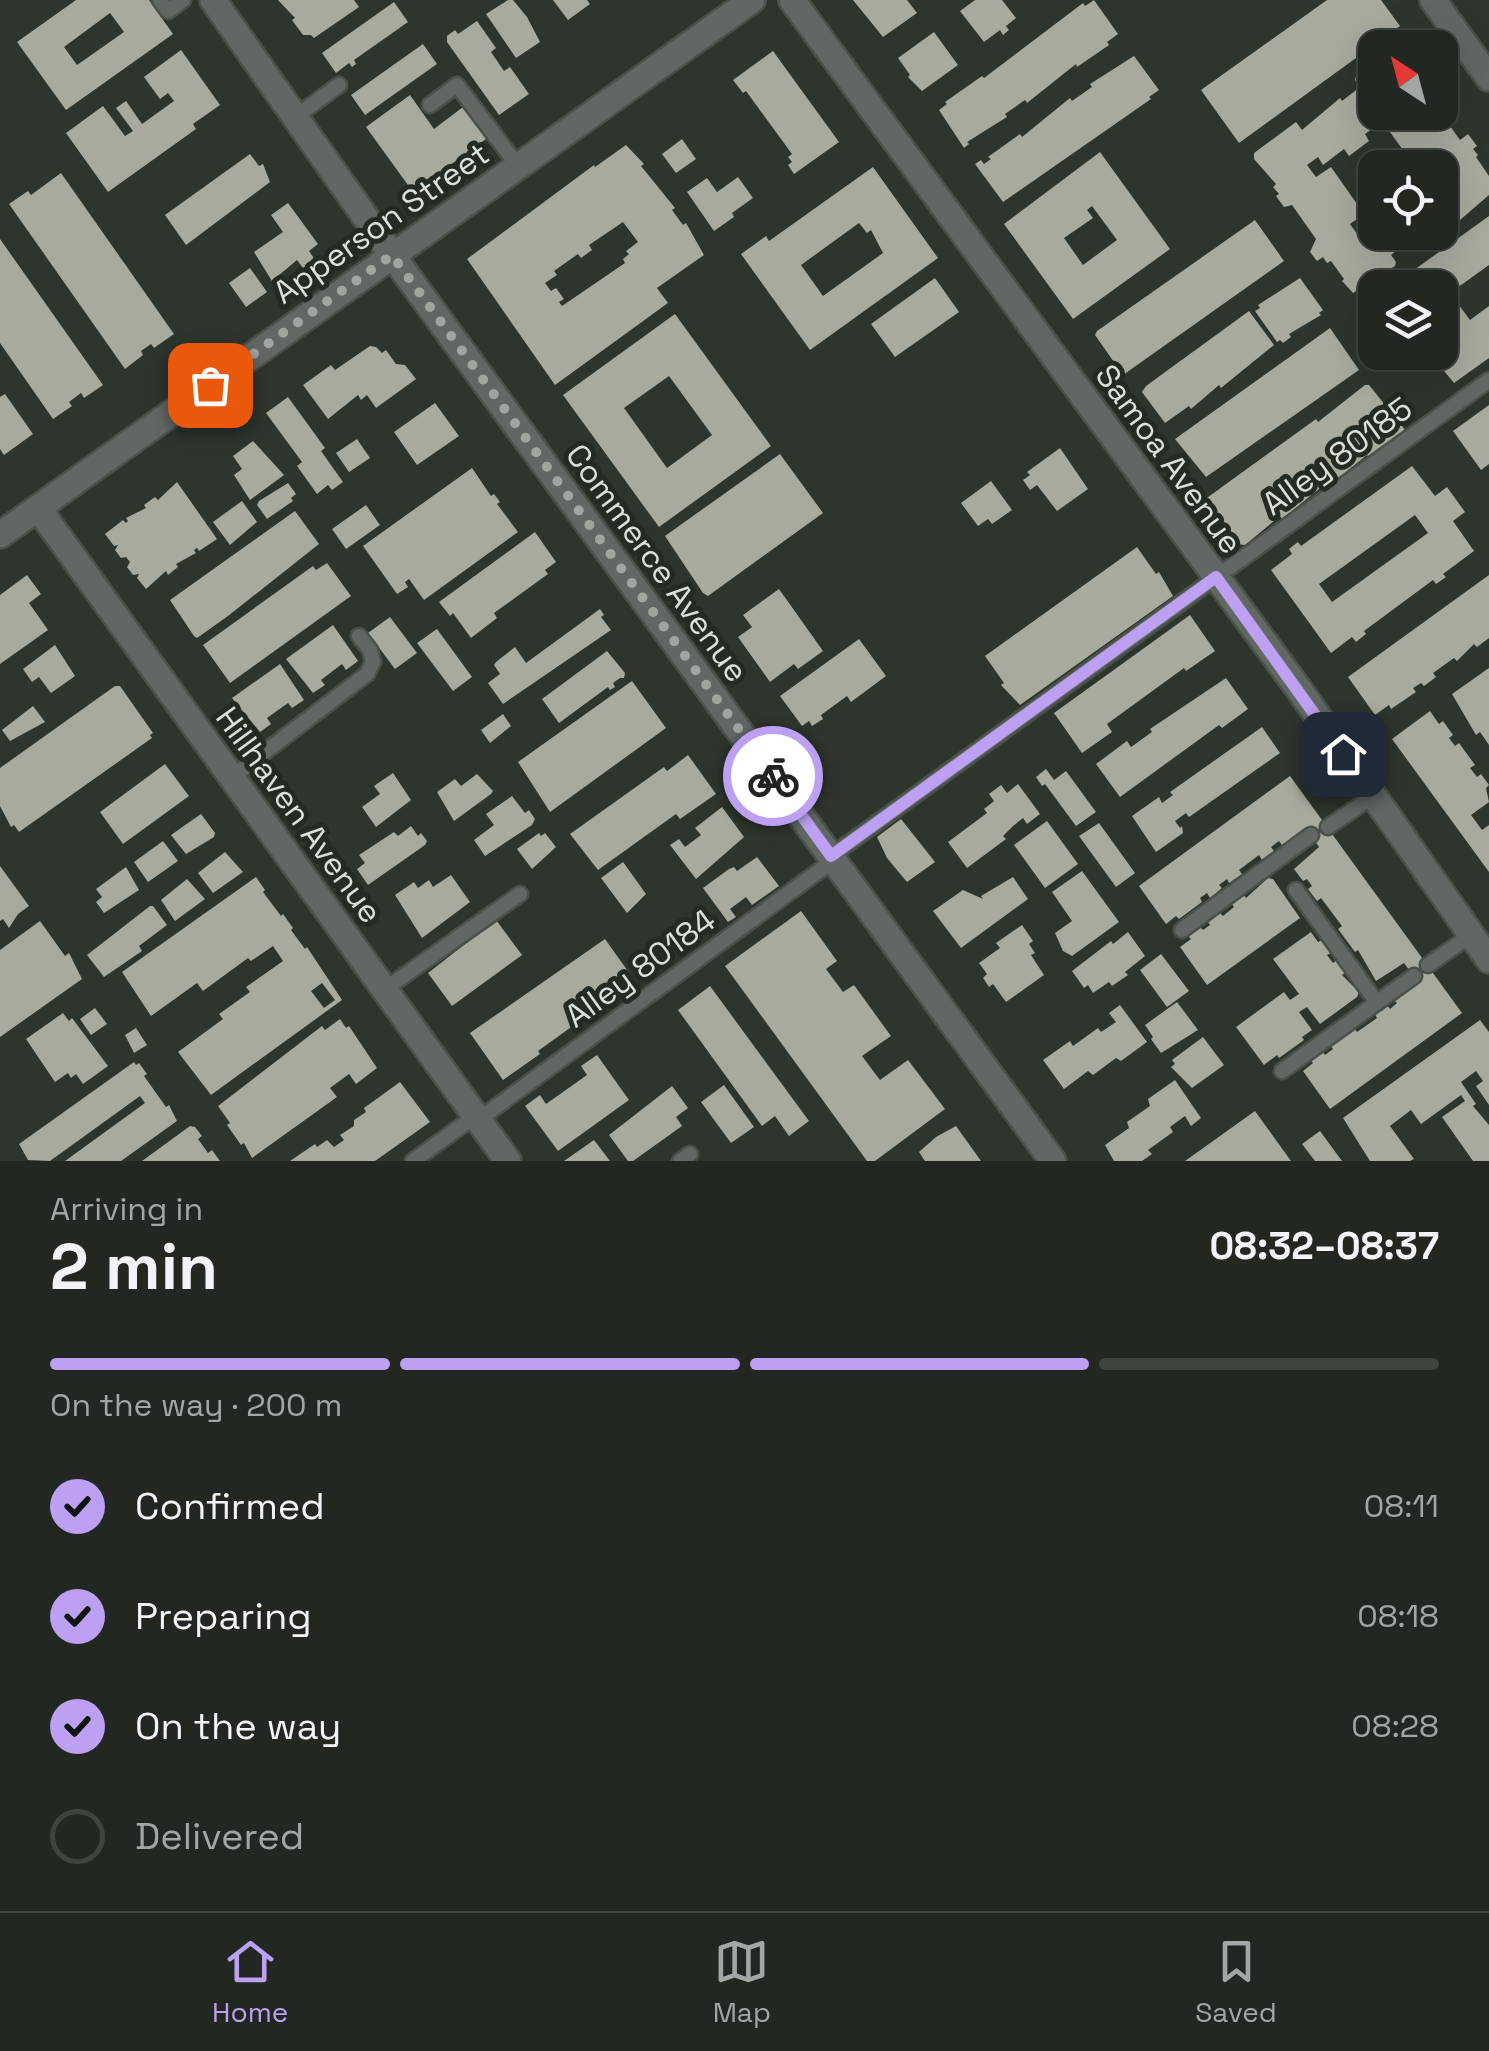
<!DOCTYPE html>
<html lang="en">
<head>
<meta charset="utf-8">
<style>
	:root { --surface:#222821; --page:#2e342e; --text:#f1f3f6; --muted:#a2a6a5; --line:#3f443f; --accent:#bca0f2 }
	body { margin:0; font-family:"Space Grotesk",sans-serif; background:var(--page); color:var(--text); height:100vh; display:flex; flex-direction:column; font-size:38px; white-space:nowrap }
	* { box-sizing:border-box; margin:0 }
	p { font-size:32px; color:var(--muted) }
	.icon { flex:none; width:55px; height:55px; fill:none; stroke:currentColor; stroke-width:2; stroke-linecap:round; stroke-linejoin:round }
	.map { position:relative; height:1161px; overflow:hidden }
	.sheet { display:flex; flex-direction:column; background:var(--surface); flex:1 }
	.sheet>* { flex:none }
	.needle { width:65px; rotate:324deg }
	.controls { position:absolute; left:1358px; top:30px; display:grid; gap:20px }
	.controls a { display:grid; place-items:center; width:100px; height:100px; border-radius:20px; background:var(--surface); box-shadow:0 10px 40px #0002,0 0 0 2px var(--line); font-size:50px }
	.pin { position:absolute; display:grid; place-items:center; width:85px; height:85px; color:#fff; margin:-42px; border-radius:20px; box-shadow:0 5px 15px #0006 }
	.courier { position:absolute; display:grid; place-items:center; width:100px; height:100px; margin:-50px; border:8px solid #bca0f2; border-radius:50%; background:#fff; color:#222; box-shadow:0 2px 12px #0007 }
	.overview em { font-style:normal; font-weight:700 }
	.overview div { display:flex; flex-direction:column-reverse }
	.overview { display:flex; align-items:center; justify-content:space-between; height:170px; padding:0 50px }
	h1 { font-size:65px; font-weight:700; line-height:75px }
	.bar { display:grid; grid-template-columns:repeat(4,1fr); gap:15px 10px; align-content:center; height:120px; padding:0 50px }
	.bar i { height:12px; border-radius:8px; background:var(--line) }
	.bar .on { background:var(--accent) }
	.bar p { grid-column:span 4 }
	ol { padding:0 50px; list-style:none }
	li { display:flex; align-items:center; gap:30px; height:110px }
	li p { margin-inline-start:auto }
	li .icon { padding:10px; border-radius:50%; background:var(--accent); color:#111; stroke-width:4 }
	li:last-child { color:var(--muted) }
	li i { width:55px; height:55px; border:5px solid var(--line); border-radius:50% }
	.menu { display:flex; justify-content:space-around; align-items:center; height:140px; border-top:2px solid var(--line); background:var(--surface); font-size:28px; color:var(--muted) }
	.menu a { display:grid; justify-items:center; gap:5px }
	.menu .on { color:var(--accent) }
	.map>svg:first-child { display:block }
	.building { fill:#a7aa9d; fill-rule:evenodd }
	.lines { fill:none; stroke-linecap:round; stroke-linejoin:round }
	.service-casing { stroke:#4a5148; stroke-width:19 }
	.minor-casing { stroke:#4a5148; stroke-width:30 }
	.tertiary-casing { stroke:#4a5148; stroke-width:30 }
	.service { stroke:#626764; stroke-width:14 }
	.minor { stroke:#626764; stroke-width:25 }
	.tertiary { stroke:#626764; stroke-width:25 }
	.done { stroke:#a0a59e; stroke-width:10; stroke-dasharray:0 18 }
	.route { stroke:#bca0f2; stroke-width:12 }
	.labels { text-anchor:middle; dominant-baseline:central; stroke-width:10; stroke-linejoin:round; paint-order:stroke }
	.street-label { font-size:32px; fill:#dde1dc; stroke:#242b22 }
</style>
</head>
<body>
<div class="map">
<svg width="1489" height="1161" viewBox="0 0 1489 1161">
	<rect width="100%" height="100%" fill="#2e352c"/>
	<path class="building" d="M76 0H149L173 34 66 110 17 42ZM110 13 124 32 77 65 64 47Z
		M278 0H354L359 7 314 38 311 35H303L292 20 295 18Z
		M508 0H513L527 17 540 42 516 58 486 14Z
		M553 0H587L590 4 568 20Z
		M853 0H907L917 13 883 37Z
		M975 0H1002L1016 18 1006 26 1009 30 1003 35 1000 30 984 42 960 11Z
		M1094 0 1118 34 1107 42 1109 45 1077 67 1076 64 1027 103 1025 100 1005 114 1007 117 967 142 969 144 964 148 939 110 947 104 945 102 982 76 984 78 1083 3 1085 6Z
		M1327 0H1381L1400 26 1239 143 1201 90Z
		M394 2 408 22 354 60 356 64 352 67 349 63 336 73 322 53Z
		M477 21 496 48 491 52 504 71 510 67 529 94 499 115 447 42V36L455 30 458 34Z
		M934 32 958 65 922 91 908 77 910 75 898 58Z
		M423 44 437 64 365 115 351 95Z
		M181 50 220 105 193 124 196 129 108 192 66 133 103 106 125 136 133 131 116 108 126 101 142 124 174 101 168 93 160 99 144 77Z
		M773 51 839 142 794 174 788 165 792 162 788 157 792 154 746 91 743 93 733 80Z
		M1134 56 1159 90 1149 97 1151 99 1003 202 975 164 981 160 984 164 991 159 988 157 1020 134 1022 137 1070 98 1072 101 1092 87 1090 84Z
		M1375 66V112H1382L1386 119 1365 134 1369 141 1349 156 1344 149 1323 165 1318 157 1307 165 1316 177 1331 167 1364 214 1350 224 1360 238 1370 231 1364 223 1375 215V232H1428L1401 252 1398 249 1391 255 1396 262 1395 266 1353 293 1342 281 1344 279 1331 261 1327 263 1323 257 1317 261 1310 252 1316 239 1292 205 1284 207 1276 196 1279 194 1273 187 1276 184 1254 159V153L1296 122 1302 130 1340 98 1342 101 1360 87 1355 80 1356 76Z
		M410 95 434 129 467 104 490 136 413 192 366 127Z
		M1398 112H1440L1460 140 1468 134 1477 146 1473 149 1478 155 1476 157 1489 176V195L1460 220H1455L1449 212 1440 219V181L1445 178 1434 163 1429 168H1416L1387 128 1401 118Z
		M682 139 696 159 676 173 662 154Z
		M626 145 644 164 641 166 675 208 672 210 683 225 686 223 704 255 657 288 668 303 555 385 467 259 594 165 595 167ZM623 222 638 242 626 251 629 254 623 259 625 263 562 306 559 302 564 299 556 288 551 291 545 283 557 275 554 271 578 254 581 258 592 250 589 245Z
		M1100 152 1170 249 1073 319 1004 224ZM1092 206 1117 240 1083 265 1064 238 1093 218 1087 210Z
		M250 154 259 166 263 164 270 182 186 245 165 215Z
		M873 167 938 258 810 350 741 254 766 236 769 241ZM859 223 867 233 871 230 883 253 823 296 801 265Z
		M61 173 174 334 154 348 151 344 141 351 143 355 125 369 9 204 28 191 31 195Z
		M738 177 753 198 732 213 734 217 714 231 687 192 707 178 717 192Z
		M288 203 318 244 309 251 315 260 303 268 297 260 272 281 254 252 283 232 271 215Z
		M1489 216V265L1450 293 1470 320 1489 306V358L1454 383 1430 354 1440 352V288H1389Z
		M1255 220 1284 261 1123 375 1095 335 1097 331Z
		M0 239 103 385 84 398 81 393 69 402 72 406 53 419 0 343Z
		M250 268 267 292 246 307 229 283Z
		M935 278 959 312 895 357 871 324Z
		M1300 278 1323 310 1319 313 1321 315 1289 334 1291 337 1283 343 1280 340 1277 342 1255 311 1260 308 1258 305Z
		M1249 311 1274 345 1221 388 1219 385 1191 409 1189 406 1165 423 1142 392 1146 386Z
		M675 314 771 446 659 527 563 395ZM669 376 712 435 667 468 624 408Z
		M1330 328 1359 370 1206 477 1175 439Z
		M370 346 376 347 382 353 386 350 396 364 405 365 416 379 376 408 367 395 361 400 358 395 328 419 303 385 331 365 335 370Z
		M1365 385H1369L1406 431 1369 457 1367 455 1326 488 1324 485 1282 519 1280 516 1245 545 1236 544 1223 525 1225 523 1204 500 1316 419 1318 422Z
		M5 394 33 434 4 455 0 449V397Z
		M288 397 325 448 321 451 343 482 332 490 328 485 317 494 297 466 302 462 266 413Z
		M435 403 459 436 417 465 394 432Z
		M1489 405V464L1481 470 1453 431Z
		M357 439 370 458 349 472 336 453Z
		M253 441 284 475 250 500 234 475 242 469 233 456Z
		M1060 448 1088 489 1057 511 1037 485 1030 490 1023 480 1030 475 1027 472Z
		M780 454 823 513 708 596 703 593 665 536Z
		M1412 466 1435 496 1447 487 1465 512 1453 521 1474 551 1443 574 1446 577 1436 584 1433 580 1364 631 1366 634 1356 642 1352 637 1331 653 1271 570 1292 554 1289 549 1298 542 1301 546ZM1415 515 1428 533 1332 602 1319 584Z
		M472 468 491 496 494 494 500 502 497 504 518 532 424 600 409 579 405 582 408 587 397 594 363 546Z
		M991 481 1012 510 992 524 988 519 978 526 961 503Z
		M177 482 217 539 199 551 197 548 194 550 196 553 176 564 178 567 168 575 166 571 146 589 137 578 139 574 133 575 127 567 130 562 126 557 121 558 115 550 118 545 114 546 105 534 123 520 126 523 128 521 126 518 146 508 144 505 155 497 158 500Z
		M288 483 296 494 291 498 293 501 267 519 257 505 259 501Z
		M242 501 257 522 230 545 213 522Z
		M366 505 380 525 346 549 332 529Z
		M295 511 319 544 228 616 197 638 194 636 170 600Z
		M535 532 556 562 545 570 548 574 494 613 497 618 471 638 453 613 450 616 439 602Z
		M1137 547 1156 574 1159 572 1173 596 1020 705 1001 685 1004 683 985 656Z
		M327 563 351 596 230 683 203 645 313 566 316 570Z
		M27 575 41 594 29 603 48 630 0 664V595Z
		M1489 575V638L1477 647 1474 644 1457 661 1454 658 1433 673 1436 677 1424 686 1421 683 1413 688 1416 692 1391 709 1389 705 1375 715 1348 677Z
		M779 589 823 651 798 669 794 664 770 682 738 637 752 627 743 615Z
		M600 609 604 615 601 617 611 630 503 704 488 683 500 674 494 665 496 662 515 647 526 663Z
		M1190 615 1215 651 1186 671 1184 668 1107 724 1112 732 1082 753 1054 713Z
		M390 617 417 653 395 669 368 633Z
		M333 625 358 661 346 670 342 664 321 680 325 685 313 693 286 659Z
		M437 629 472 677 453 691 417 643Z
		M859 639 886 676 851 702 847 696 821 715 823 719 812 726 809 721 802 726 780 696Z
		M55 645 75 676 51 693 39 677 32 682 23 669Z
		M607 651 625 673 624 678H620L613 683 615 687 610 690 608 687 559 723 542 699Z
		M280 664 304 700 292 708 288 703 267 718 271 724 260 732 232 698Z
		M1489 668V745L1480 732 1476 735 1452 694Z
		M1226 678 1248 709 1222 728 1219 725 1120 797 1096 764 1127 741 1131 747 1152 732 1150 729Z
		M632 681 666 728 550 812 518 762Z
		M115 686H120L153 733 150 735 152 738 19 832 14 825 11 827 0 806V768Z
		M33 706 45 722 10 741 2 730Z
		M1430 711 1439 724 1443 721 1453 735 1449 738 1455 746 1459 743 1475 765 1470 768 1477 777 1481 774 1489 785 1486 788 1489 802 1471 815 1482 830 1489 825V872L1392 739Z
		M503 714 511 726 490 743 481 730Z
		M1262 727 1280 753 1189 817 1186 813 1175 821 1180 828 1182 826 1183 833 1156 852 1132 816 1159 797 1162 803 1173 795 1170 792Z
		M688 755 716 794 680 819 676 814 598 870 570 834 664 767 667 771Z
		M165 764 189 796 123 844 100 812Z
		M1046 769 1054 780 1066 771 1096 812 1076 826 1045 784 1042 786 1036 777Z
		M393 773 411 800 376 827 362 807 380 794 374 786Z
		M477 774 493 791 491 794 454 821 437 792 455 779 461 786Z
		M1290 776 1462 1013 1330 1109 1303 1071 1313 1063 1310 1059 1322 1051 1325 1055 1333 1049 1330 1045 1354 1028 1357 1032 1377 1018 1375 1014 1387 1005 1390 1009 1397 1003 1394 1000 1418 982 1404 963 1376 981 1358 950 1355 952 1338 929 1342 926 1321 898 1317 901 1308 889 1312 886 1307 879 1303 881 1294 869 1319 847 1306 828 1282 845 1279 841 1271 847 1274 851 1262 860 1259 855 1239 870 1242 874 1229 883 1227 879 1219 885 1222 888 1210 898 1207 893 1200 898 1202 902 1179 919 1176 916 1166 924 1139 886Z
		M1018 784 1040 814 1027 824 1023 818 1013 826 1003 836 1006 839 967 868 948 842 987 813 984 809 994 801 989 794 1001 785 1007 793Z
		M512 796 525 813 529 810 535 819 532 825 485 856 474 840 494 825 486 814Z
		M722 807 744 837 696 879 670 845 679 839 685 847 701 835 695 828Z
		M201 814 215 833 214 837 186 854 171 835Z
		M901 819 935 862 907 882 887 858 877 837Z
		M1047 821 1078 864 1045 888 1014 845Z
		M1099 823 1135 873 1116 887 1079 836Z
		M411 826 418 836 421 833 427 841 425 845 368 885 357 869 365 863 359 855 394 832 398 836Z
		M539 833 541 836 545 833 556 847 532 869 517 849Z
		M163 841 178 861 148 882 134 862Z
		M225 852 243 872 213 893 198 873Z
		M757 857 779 886 752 905 746 897 730 909 736 917 728 922 703 888 729 869 734 867 737 871Z
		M623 862 646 894 627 913 601 878Z
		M0 866 29 906 18 914 9 928 3 919 0 921Z
		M126 867 139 890 104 913 96 902 102 897 96 889Z
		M1082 871 1119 922 1072 956 1063 951 1055 933 1072 921 1052 892Z
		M451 875 470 902 422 938 395 895 414 882 418 888 429 880 433 887Z
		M256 877 265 890 263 892 281 916 283 914 293 928 291 930 305 949 307 947 342 1000 211 1095 178 1052 223 1019 219 1014 250 992 246 987 283 961 273 946 251 961 248 958 203 991 197 983 151 1016 122 972ZM322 983 335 1000 324 1008 311 991Z
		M1013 877 1028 899 961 948 933 911 963 890 983 899 981 896Z
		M1268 878 1273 879 1300 918 1207 985 1180 947 1191 939 1188 936 1200 927 1203 930 1210 925 1208 922 1220 913 1223 916 1234 907 1232 904 1244 895 1246 898Z
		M187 879 205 899 175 921 161 900Z
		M150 906H153L167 925 139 946 142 951 104 977 87 955Z
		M801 911 837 961 826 969 843 992 854 985 891 1036 862 1056 880 1080 908 1060 945 1109 875 1161H867L725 966Z
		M496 920 522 955 452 1006 428 973Z
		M40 921 65 956 69 953 82 979 0 1037V950Z
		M1022 925 1033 941 1029 944 1035 953 1031 955 1044 975 1006 1002 993 984 989 987 983 978 987 974 979 963 1000 948 996 943Z
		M1128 932 1145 956 1125 972 1128 975 1112 986 1109 982 1093 993 1088 985 1084 988 1072 971 1111 941 1113 944Z
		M1311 932 1318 942 1322 940 1331 953 1327 955 1333 963 1337 960 1346 972 1342 975 1359 992 1357 997 1320 1024 1307 1007 1299 1012 1312 1030 1302 1037 1304 1040 1279 1058 1277 1055 1264 1065 1236 1027 1284 992 1290 1000 1299 994 1273 959Z
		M605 939 635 981 538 1051 540 1054 503 1080 470 1033Z
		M1161 954 1189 991 1167 1007 1140 970Z
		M710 986 809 1121 789 1136 775 1116 762 1126 678 1010Z
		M1177 1002 1198 1030 1161 1053 1151 1039 1153 1037 1145 1025Z
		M1120 1005 1147 1042 1121 1061 1116 1058 1093 1075 1088 1071 1064 1089 1043 1060 1070 1041 1073 1046 1098 1028 1101 1032 1116 1022 1109 1013Z
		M95 1008 107 1024 91 1035 80 1019Z
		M63 1013 69 1021 72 1018 108 1066 83 1084 76 1074 71 1078 68 1073 55 1082 26 1039Z
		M340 1019 346 1028 349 1026 377 1068 356 1084 349 1074 330 1088 337 1097 252 1158 244 1143 241 1145 227 1125 230 1123 218 1106 322 1026 325 1030Z
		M1480 1020 1489 1032V1105L1476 1086 1483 1081 1476 1071 1461 1082 1476 1104 1473 1106 1489 1125V1161H1473L1442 1117 1465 1101 1461 1095 1421 1124 1411 1110 1390 1126 1414 1159 1410 1161H1370L1343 1118Z
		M136 1028 147 1045 134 1053 125 1035Z
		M1203 1037 1224 1065 1192 1088 1171 1067 1175 1064 1172 1060Z
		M597 1055 629 1100 558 1151 525 1106 540 1095 546 1104 587 1075 581 1066Z
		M134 1062 136 1065 139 1063 147 1074 144 1076 166 1107 169 1105 177 1121 121 1161H65L145 1103 140 1096 50 1161 28 1160 19 1144Z
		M1175 1080 1201 1118 1191 1126 1185 1116 1170 1127 1173 1132 1148 1150 1152 1154 1142 1161H1114L1105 1145 1129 1128 1127 1122 1150 1106 1148 1099Z
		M400 1082 430 1122 375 1161H290L315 1144 317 1147 327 1140 334 1147 344 1140 340 1135 354 1126V1120L366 1112 364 1108Z
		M724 1085 754 1127 731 1143 701 1102Z
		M672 1086 688 1108 676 1117 682 1126 633 1161H628L609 1135Z
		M1255 1111 1291 1161H1185Z
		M190 1126 195 1127 202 1136 198 1139 208 1153 212 1150 220 1161H142Z
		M956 1126 981 1161H925L919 1152 936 1137Z
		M1320 1131 1342 1161H1315L1302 1144Z
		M594 1140 610 1161H564Z"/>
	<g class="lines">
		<defs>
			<path id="service" d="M160 0 168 11 183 0
				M430 105 457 85 518 166
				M295 117 339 85
				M232 777 367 674 373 662 370 650 359 636
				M1328 827 1373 796
				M831 856 1489 380
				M1296 890 1377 1003
				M1182 930 1311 835
				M1428 965 1471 935
				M385 989 520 894
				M1282 1071 1414 976
				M478 1120 834 860
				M413 1161 475 1116
				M680 1161 690 1154"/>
			<path id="minor" d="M792 0 1298 688 1489 960
				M1433 0 1489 78
				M38 508 508 1161"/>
			<path id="tertiary" d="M213 0 392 255 1053 1161
				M0 535 752 0"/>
		</defs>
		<use href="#service" class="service-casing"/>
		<use href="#minor" class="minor-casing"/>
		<use href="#tertiary" class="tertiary-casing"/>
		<use href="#service" class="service"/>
		<use href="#minor" class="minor"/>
		<use href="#tertiary" class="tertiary"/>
	</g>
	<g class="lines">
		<path class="done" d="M210 385 392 255 773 776"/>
		<path class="route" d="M773 776 831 856 1216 577 1343 754"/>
	</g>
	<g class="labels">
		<g class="street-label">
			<text transform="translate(381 223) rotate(-35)">Apperson Street</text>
			<text transform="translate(1337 456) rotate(-36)">Alley 80185</text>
			<text transform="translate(1169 459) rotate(54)">Samoa Avenue</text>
			<text transform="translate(657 563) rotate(54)">Commerce Avenue</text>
			<text transform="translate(299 815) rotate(54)">Hillhaven Avenue</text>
			<text transform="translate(640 968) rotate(-36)">Alley 80184</text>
		</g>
	</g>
</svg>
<div class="controls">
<a><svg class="needle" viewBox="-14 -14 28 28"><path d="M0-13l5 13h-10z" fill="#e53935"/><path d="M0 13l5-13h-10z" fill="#a2a6a5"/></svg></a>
<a><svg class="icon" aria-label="locate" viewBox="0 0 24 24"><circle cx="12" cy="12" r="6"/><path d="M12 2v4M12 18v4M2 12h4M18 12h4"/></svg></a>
<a><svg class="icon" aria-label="layers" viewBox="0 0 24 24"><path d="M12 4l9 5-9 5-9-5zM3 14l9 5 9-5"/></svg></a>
</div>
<div class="pin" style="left:210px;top:385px;background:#ea580c"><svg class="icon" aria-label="bag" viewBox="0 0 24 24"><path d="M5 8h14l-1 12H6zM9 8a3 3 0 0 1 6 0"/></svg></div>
<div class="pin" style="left:1343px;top:754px;background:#1f2937"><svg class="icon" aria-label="home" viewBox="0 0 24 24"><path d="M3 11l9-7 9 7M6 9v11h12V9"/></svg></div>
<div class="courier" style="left:773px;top:776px"><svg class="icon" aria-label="bike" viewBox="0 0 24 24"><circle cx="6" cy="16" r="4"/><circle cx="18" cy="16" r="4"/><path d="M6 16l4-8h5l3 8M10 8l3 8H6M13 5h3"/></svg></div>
</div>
<section class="sheet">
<div class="overview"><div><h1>2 min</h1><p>Arriving in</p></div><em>08:32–08:37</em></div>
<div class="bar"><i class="on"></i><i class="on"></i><i class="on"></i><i></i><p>On the way · 200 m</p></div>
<ol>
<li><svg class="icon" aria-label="check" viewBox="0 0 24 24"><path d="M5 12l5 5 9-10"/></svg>Confirmed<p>08:11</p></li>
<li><svg class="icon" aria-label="check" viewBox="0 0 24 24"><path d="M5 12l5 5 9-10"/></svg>Preparing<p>08:18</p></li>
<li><svg class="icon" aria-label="check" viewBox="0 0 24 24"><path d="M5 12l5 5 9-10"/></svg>On the way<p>08:28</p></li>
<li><i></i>Delivered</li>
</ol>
</section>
<nav class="menu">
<a class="on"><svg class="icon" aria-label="home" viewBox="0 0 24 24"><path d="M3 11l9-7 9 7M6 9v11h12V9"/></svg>Home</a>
<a><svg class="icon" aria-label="map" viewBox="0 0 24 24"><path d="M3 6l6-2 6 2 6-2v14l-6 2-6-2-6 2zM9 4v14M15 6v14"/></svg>Map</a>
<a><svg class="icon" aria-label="saved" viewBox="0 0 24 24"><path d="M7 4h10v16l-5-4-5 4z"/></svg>Saved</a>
</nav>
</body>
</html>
